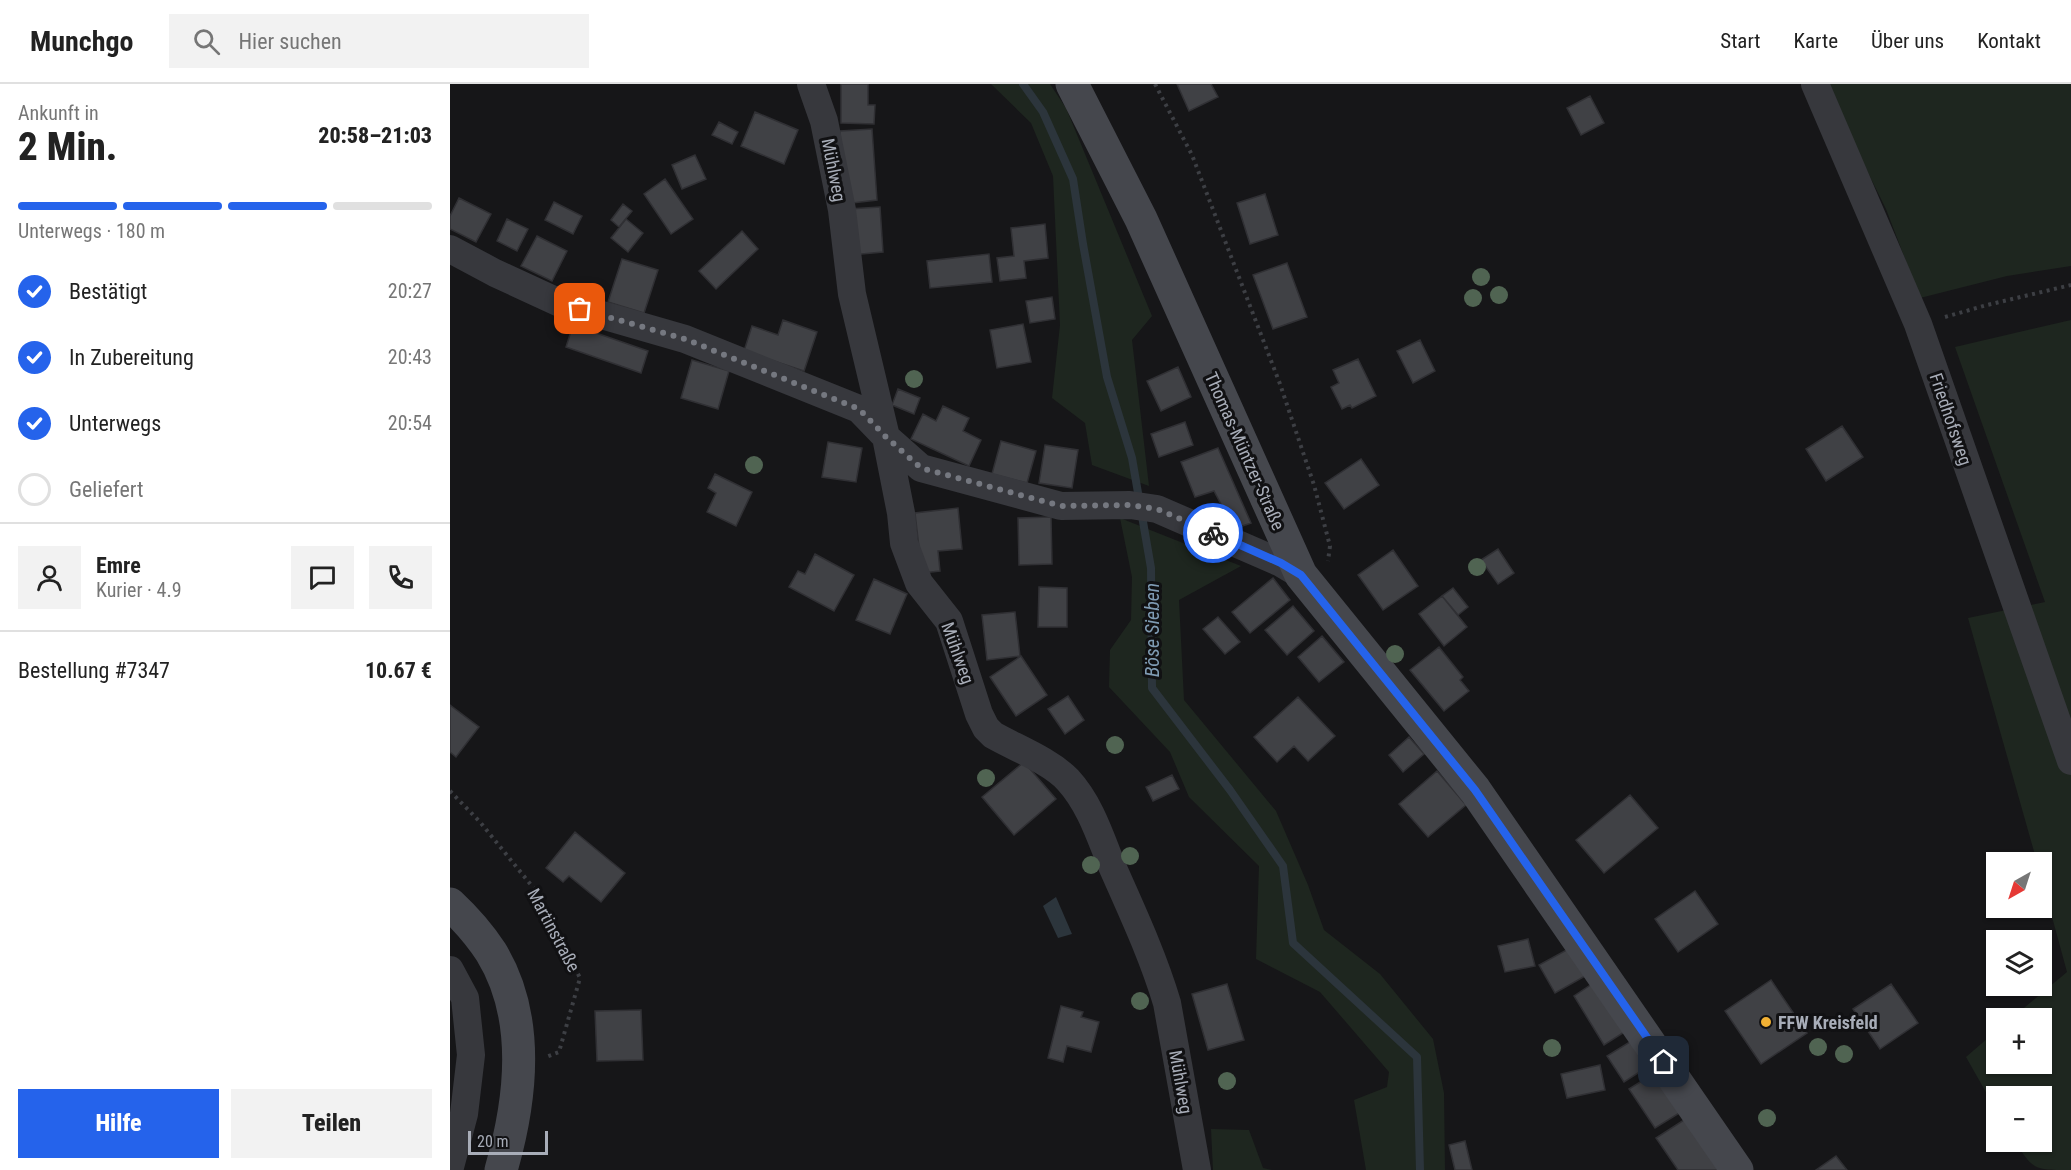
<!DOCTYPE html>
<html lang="de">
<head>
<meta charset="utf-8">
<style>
	:root { --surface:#fff; --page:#f2f2f2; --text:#222; --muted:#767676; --line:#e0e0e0; --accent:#2563eb }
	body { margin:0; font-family:"Roboto Condensed",sans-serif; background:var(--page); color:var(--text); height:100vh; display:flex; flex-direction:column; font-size:22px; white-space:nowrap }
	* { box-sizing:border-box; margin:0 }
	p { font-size:20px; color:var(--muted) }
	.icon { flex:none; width:33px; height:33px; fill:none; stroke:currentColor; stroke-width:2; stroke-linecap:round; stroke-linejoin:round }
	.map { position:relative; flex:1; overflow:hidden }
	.drawer { display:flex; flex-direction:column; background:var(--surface); width:450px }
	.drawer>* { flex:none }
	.needle { width:39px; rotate:219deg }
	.controls { position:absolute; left:1536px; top:768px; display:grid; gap:12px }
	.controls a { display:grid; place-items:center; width:66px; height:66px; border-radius:0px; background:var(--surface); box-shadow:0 2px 4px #0004; font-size:30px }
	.scale { position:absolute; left:18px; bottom:15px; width:80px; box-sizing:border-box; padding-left:6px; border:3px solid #a8adb8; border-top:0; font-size:16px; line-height:21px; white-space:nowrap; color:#a8adb8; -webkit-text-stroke:4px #111113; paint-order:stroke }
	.pin { position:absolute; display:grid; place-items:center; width:51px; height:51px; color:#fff; margin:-26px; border-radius:12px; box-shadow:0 3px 9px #0006 }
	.courier { position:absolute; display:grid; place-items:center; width:60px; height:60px; margin:-30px; border:4px solid #2563eb; border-radius:50%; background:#fff; color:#222; box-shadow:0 2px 8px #0007 }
	.overview em { font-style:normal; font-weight:800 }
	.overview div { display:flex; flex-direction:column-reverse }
	.overview { display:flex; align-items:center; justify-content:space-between; height:102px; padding:0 18px }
	h1 { font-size:39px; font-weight:800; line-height:45px }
	.bar { display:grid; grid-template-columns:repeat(4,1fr); gap:9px 6px; align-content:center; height:72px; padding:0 18px }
	.bar i { height:8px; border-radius:4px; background:var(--line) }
	.bar .current { background:var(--accent) }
	.bar p { grid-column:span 4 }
	.line { display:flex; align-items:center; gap:15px; padding:0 18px; border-top:2px solid var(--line) }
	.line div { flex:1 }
	.round { display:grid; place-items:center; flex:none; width:63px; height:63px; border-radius:0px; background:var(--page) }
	ol { padding:0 18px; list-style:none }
	li { display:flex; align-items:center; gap:18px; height:66px }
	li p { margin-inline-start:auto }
	li .icon { padding:6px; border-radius:50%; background:var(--accent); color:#fff; stroke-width:4 }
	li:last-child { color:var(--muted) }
	li i { width:33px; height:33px; border:3px solid var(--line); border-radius:50% }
	.button { display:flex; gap:12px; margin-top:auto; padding:12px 18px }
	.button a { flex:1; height:69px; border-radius:0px; background:var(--accent); color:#fff; font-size:24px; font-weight:800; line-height:69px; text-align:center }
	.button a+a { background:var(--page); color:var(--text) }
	header { display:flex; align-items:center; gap:36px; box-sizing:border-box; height:84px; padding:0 30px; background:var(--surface); border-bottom:2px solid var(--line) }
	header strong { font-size:28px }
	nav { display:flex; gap:33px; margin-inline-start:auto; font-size:21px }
	.search { width:420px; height:54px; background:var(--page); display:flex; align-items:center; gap:15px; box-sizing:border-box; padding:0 21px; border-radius:0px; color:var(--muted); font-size:22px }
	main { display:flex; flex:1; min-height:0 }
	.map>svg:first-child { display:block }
	.green { fill:#1e261f }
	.water { fill:#2c353c }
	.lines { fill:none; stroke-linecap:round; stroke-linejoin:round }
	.stream { stroke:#2c353c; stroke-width:8 }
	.building { fill:#404145; stroke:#303034; stroke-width:1.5 }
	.path { stroke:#3d3f44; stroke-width:4; stroke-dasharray:3 4.5; stroke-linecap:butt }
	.street { stroke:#37383d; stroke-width:28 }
	.secondary { stroke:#45474d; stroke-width:33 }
	.tree { fill:#506452 }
	.done { stroke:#757880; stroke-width:6; stroke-dasharray:0 10.8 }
	.route { stroke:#2563eb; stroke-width:8 }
	.poi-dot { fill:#f2b134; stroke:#111113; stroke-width:2 }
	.labels { text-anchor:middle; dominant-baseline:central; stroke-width:6; stroke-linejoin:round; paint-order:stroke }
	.street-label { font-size:18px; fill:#a8adb8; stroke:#111113 }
	.poi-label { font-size:18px; font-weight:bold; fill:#a8adb8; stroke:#111113; text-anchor:start }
	.water-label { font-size:20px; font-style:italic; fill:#7f9bb3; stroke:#111113 }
</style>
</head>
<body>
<header>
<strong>Munchgo</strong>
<div class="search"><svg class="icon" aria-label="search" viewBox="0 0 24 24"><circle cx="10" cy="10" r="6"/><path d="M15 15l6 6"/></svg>Hier suchen</div>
<nav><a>Start</a><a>Karte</a><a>Über uns</a><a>Kontakt</a></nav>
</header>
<main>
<section class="drawer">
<div class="overview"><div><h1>2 Min.</h1><p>Ankunft in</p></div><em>20:58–21:03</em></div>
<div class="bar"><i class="current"></i><i class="current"></i><i class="current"></i><i></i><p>Unterwegs · 180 m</p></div>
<ol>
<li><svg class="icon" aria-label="check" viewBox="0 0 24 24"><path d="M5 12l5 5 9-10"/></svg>Bestätigt<p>20:27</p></li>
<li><svg class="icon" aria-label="check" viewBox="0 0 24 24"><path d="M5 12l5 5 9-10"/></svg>In Zubereitung<p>20:43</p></li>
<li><svg class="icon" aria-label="check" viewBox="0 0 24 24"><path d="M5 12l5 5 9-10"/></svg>Unterwegs<p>20:54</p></li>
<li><i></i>Geliefert</li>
</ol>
<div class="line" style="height:108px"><a class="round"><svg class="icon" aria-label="person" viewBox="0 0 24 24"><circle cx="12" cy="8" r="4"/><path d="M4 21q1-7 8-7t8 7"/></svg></a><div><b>Emre</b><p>Kurier · 4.9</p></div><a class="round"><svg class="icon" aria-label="chat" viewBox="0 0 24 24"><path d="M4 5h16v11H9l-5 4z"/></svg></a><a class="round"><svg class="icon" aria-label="phone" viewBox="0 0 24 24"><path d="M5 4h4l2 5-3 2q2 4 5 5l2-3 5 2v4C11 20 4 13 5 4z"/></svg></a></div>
<div class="line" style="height:78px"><div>Bestellung #7347</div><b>10.67 €</b></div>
<div class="button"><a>Hilfe</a><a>Teilen</a></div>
</section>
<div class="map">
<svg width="1621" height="1086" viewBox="0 0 1621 1086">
	<rect width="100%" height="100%" fill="#161618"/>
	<path class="green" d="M541 0H600L616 24 702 232 682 256 699 402 642 381 635 339 602 314 610 241 603 92 581 39Z
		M1374 0H1621V182L1557 192 1470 214 1436 125Z
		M1621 236V1086C1583 1086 1584 1086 1565 1058H1592V1012H1546V1026L1516 973 1546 947V980H1592V934H1562L1617 888 1592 796V778H1587L1518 534 1595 518 1505 263Z
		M670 434 791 482 729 516 734 616 826 727 858 801 874 846 930 890 983 955 994 1009 995 1086H916L904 1016 937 1003 939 988 870 908 806 875 809 782 739 713 720 668 659 603 660 566 681 536 682 493Z
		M761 1045 799 1046 813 1084 822 1086H763Z"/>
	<path class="water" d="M606 813 622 850 608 854 593 822Z"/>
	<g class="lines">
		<path class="stream" d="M573 0 593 28 623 95 633 160 657 293 682 374 701 484 702 604 780 706 833 782 843 859 967 973 970 1086"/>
	</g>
	<path class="building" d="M391 0H418V21H425L424 40 391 39Z
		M727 0H761L768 13 739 27Z
		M1140 12 1154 39 1131 51 1117 24Z
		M305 28 348 46 334 80 291 62Z
		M269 38 288 48 282 60 262 51Z
		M422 45 427 116 394 120 390 47Z
		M245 71 256 95 232 105 222 81Z
		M215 95 243 135 221 150 194 110Z
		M815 110 828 151 800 160 787 119Z
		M9 114 41 130 26 158 0 145V132Z
		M104 118 132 132 123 150 95 136Z
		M173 120 182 127 169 143 161 136Z
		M430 123 433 168 401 171 398 125Z
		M57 135 78 145 67 167 47 157Z
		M176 135 193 149 178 168 161 154Z
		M595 140 598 174 574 177 576 194 550 197 547 174 564 172 561 144Z
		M292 147 308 165 266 205 249 187Z
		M87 152 117 167 102 197 71 182Z
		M539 170 542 198 480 204 477 177Z
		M172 175 208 186 194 229 158 218Z
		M837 179 857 233 823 245 803 191Z
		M602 213 605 235 580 239 576 217Z
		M333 236 367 248 354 287 294 267 302 242 328 251Z
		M573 240 581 278 547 284 540 246Z
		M123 241 198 267 191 289 116 263Z
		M970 256 985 287 963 299 947 267Z
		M908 275 926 312 902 324 900 321 892 325 881 303 889 299 883 286Z
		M242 276 279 287 268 325 231 314Z
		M728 283 741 313 711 327 697 297Z
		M448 305 470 314 464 330 442 321Z
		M493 322 519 334 513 347 531 356 519 382 461 355 473 330 486 337Z
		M735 338 743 361 709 373 701 350Z
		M1392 342 1413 373 1376 397 1356 365Z
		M551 357 586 367 577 399 542 390Z
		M378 358 412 364 406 398 372 393Z
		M595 361 628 366 622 404 589 399Z
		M768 364 801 439 784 445 764 407 745 413 731 378Z
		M911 375 929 401 894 425 875 399Z
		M265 390 302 408 286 442 257 428 266 409 258 404Z
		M508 424 512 465 488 467 490 487 472 489 465 429Z
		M601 433 602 480 569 481 568 434Z
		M1048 465 1064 489 1048 500 1031 476Z
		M943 466 968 502 933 526 908 491Z
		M365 470 404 491 384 527 339 503 348 487 355 490Z
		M823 494 840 516 800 549 782 528Z
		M424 495 457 510 440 550 406 536Z
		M589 503 617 504V543H588Z
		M1003 504 1018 523 1008 531 992 512Z
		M992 512 1017 543 994 562 969 530Z
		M843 522 864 547 837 571 815 546Z
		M565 528 570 572 537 576 532 531Z
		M768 533 790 558 775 570 753 545Z
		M872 552 894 578 869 598 848 573Z
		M989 563 1013 593 1010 596 1019 607 994 627 960 586Z
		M571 572 597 611 566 632 540 593Z
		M618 612 634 636 615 650 598 625Z
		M848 613 885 652 858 677 844 662 827 678 804 653Z
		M0 621 29 643 6 673 0 668Z
		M959 653 974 670 953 688 939 671Z
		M574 678 606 715 564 751 532 713Z
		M987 687 1016 721 978 753 949 720Z
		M722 691 729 705 703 717 696 703Z
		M1180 711 1208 744 1154 789 1126 756Z
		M125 748 175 789 151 818 119 792 113 798 96 784Z
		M1245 807 1268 840 1228 868 1205 835Z
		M1078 855 1085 882 1055 888 1048 862Z
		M1122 863 1137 891 1105 909 1089 881Z
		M1321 896 1357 949 1311 980 1275 927Z
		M1145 898 1176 947 1154 961 1124 912Z
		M777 900 794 956 758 966 742 910Z
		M1441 900 1468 939 1430 965 1403 925Z
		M611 922 633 928 631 933 649 938 641 968 617 962 613 978 598 974Z
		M191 926 193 976 147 977 145 927Z
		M1183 956 1199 982 1174 998 1157 972Z
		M1150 981 1155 1006 1117 1014 1111 990Z
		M1206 988 1231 1028 1205 1044 1179 1005Z
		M1237 1034 1271 1086H1228L1206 1054Z
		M1015 1057 1022 1086H1005L999 1061Z
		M1386 1072 1397 1086H1366Z"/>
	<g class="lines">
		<path class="path" d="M705 0 742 71 830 300 864 401 880 462 878 477
			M1495 233 1537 221 1621 201
			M0 707 30 738 90 812 130 894 109 968 96 973"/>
		<path class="street" d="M361 0 374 37 392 126 402 210 436 353 451 429 454 459 469 499 499 537 529 630 536 644 543 651C566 664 600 677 618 696 640 720 650 752 662 782 682 827 703 872 717 919L747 1086
			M1365 0 1468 240 1621 677
			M0 165 45 189 110 219 235 255 409 325 436 353 471 384 611 422 680 421 707 425 831 479 851 491
			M0 886 15 914 21 971 14 1030 0 1083"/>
		<path class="secondary" d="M622 0 691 135 851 491 1025 706 1287 1086
			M0 820C15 834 30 851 41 868 81 933 71 1017 51 1086"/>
	</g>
	<g class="tree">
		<circle cx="1031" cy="193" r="9"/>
		<circle cx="1049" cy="211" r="9"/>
		<circle cx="1023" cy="214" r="9"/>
		<circle cx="464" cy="295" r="9"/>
		<circle cx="304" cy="381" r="9"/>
		<circle cx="1027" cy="483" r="9"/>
		<circle cx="945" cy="570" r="9"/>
		<circle cx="665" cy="661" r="9"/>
		<circle cx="536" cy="694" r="9"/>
		<circle cx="680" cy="772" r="9"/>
		<circle cx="641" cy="781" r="9"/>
		<circle cx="690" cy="917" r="9"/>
		<circle cx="1368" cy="963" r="9"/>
		<circle cx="1102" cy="964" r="9"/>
		<circle cx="1394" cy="970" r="9"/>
		<circle cx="777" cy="997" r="9"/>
		<circle cx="1317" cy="1034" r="9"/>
	</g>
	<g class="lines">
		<path class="done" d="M130 225 235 255 409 325 436 353 471 384 611 422 680 421 707 425 763 449"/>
		<path class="route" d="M763 449 831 479 851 491 1025 706 1214 978"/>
	</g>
	<circle class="poi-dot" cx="1316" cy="938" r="6"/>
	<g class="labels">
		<g class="street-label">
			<text transform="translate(384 86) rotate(79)">Mühlweg</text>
			<text transform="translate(1501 335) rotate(71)">Friedhofsweg</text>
			<text transform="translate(795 367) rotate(66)">Thomas-Müntzer-Straße</text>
			<text transform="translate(508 569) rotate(70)">Mühlweg</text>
			<text transform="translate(104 846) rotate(62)">Martinstraße</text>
			<text transform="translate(731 998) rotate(80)">Mühlweg</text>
		</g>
		<g class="poi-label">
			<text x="1328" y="938">FFW Kreisfeld</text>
		</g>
		<g class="water-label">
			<text transform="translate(702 546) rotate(-90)">Böse Sieben</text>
		</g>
	</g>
</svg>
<div class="controls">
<a><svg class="needle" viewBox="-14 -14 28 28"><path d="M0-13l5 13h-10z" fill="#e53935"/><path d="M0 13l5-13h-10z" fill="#767676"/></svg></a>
<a><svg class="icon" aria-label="layers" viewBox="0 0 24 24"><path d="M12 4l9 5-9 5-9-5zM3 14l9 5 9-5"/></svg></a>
<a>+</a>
<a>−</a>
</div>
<div class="scale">20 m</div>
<div class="pin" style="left:130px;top:225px;background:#ea580c"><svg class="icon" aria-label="bag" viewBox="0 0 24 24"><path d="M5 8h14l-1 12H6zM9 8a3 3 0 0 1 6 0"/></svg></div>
<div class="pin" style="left:1214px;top:978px;background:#1f2937"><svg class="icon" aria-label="home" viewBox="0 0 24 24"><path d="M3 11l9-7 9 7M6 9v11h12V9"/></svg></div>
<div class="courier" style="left:763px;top:449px"><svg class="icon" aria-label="bike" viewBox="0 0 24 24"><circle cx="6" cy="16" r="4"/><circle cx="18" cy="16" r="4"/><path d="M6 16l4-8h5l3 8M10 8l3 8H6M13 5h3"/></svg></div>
</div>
</main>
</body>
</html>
